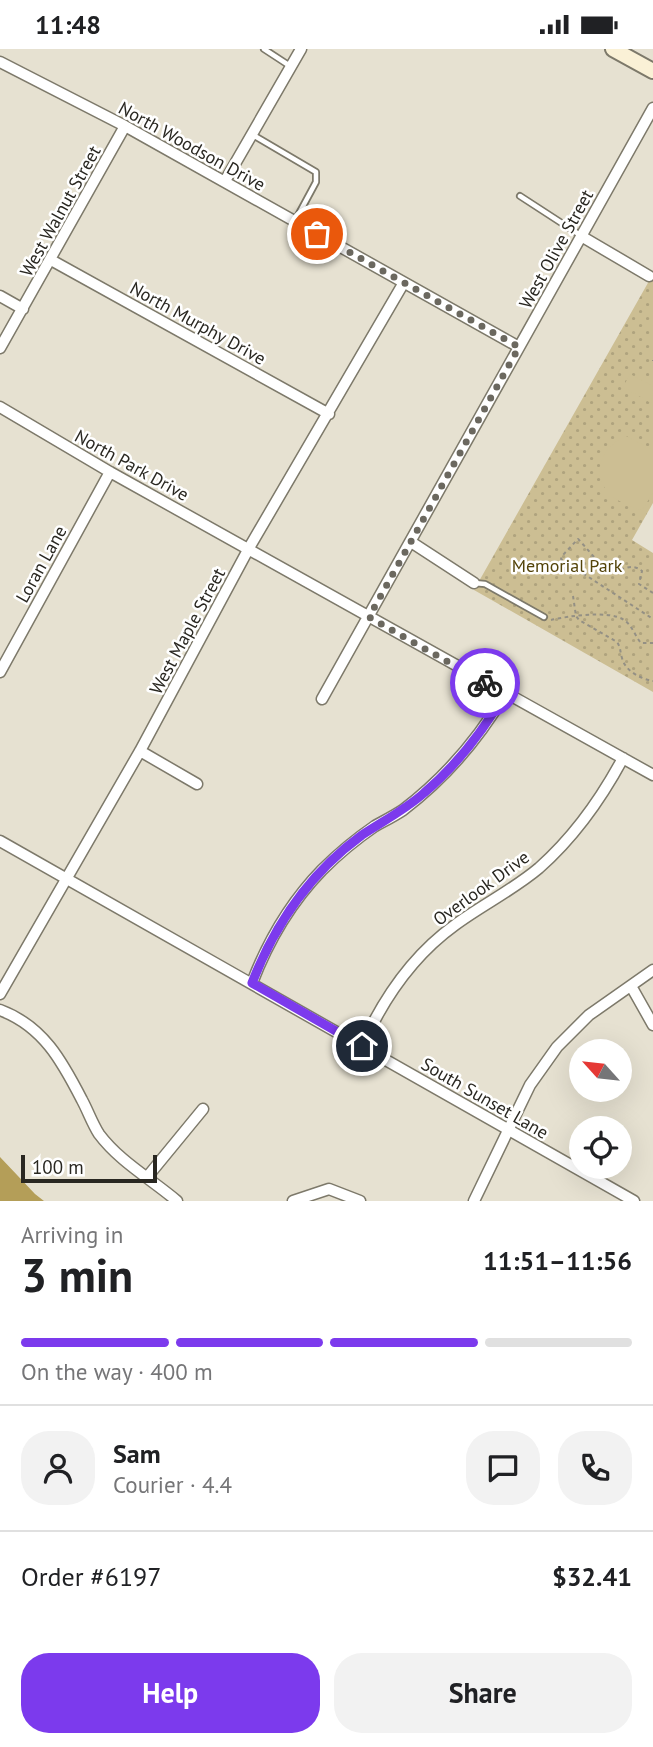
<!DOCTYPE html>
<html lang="en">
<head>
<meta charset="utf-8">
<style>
	:root { --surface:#fff; --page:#f2f2f2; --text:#202124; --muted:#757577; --line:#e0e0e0; --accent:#7c3aed }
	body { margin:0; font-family:"PT Sans",sans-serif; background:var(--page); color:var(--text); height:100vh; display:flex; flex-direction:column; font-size:26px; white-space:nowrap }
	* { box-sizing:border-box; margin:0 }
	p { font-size:23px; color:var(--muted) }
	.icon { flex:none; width:38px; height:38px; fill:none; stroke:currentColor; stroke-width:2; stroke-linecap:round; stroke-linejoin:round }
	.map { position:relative; height:1152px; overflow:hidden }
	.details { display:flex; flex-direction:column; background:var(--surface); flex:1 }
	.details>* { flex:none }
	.needle { width:46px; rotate:297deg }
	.tools { position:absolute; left:569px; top:990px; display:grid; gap:14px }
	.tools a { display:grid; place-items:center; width:63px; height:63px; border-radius:50%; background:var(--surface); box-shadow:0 7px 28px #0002; font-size:35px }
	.scale { position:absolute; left:21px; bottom:18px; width:136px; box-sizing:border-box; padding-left:7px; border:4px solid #292721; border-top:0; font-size:19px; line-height:24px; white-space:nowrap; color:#292721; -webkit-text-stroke:5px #fff; paint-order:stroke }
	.pin { position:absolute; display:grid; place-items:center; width:60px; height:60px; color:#fff; margin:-30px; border:4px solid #fff; border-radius:50%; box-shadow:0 2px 7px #0007 }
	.courier { position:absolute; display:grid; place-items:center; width:70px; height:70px; margin:-35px; border:5px solid #7c3aed; border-radius:50%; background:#fff; color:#222; box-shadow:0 2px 9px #0007 }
	.head em { font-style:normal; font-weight:800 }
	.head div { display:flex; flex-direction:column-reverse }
	.head { display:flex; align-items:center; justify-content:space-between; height:119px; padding:0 21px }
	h1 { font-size:46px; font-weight:800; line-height:52px }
	.bar { display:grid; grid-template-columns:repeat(4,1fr); gap:10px 7px; align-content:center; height:84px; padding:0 21px }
	.bar i { height:9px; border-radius:5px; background:var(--line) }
	.bar .selected { background:var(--accent) }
	.bar p { grid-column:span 4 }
	.line { display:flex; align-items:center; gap:18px; padding:0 21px; border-top:2px solid var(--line) }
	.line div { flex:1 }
	.round { display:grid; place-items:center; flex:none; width:74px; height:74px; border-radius:28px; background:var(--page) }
	.action { display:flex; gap:14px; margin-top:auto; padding:14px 21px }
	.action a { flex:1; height:80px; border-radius:28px; background:var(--accent); color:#fff; font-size:28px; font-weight:800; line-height:80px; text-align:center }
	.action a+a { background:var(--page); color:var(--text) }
	.status { display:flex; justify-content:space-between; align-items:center; height:49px; padding:0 35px; background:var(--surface); direction:ltr }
	.status svg { height:19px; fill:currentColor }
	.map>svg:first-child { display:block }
	.park { fill:url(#park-dots) }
	.pitch { fill:#ccbe93 }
	.water { fill:#b49e58 }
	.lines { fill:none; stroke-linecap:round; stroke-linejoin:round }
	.lane-casing { stroke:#7d796a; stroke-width:8 }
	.street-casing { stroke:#7d796a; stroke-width:13 }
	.secondary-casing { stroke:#7d796a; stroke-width:18 }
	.path { stroke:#949084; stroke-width:2; stroke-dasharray:3.5 3.5; stroke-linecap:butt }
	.lane { stroke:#fff; stroke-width:4.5 }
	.street { stroke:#fff; stroke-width:10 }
	.secondary { stroke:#faf1d6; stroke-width:14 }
	.done { stroke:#6b685f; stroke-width:7; stroke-dasharray:0 12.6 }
	.route { stroke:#7c3aed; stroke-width:9 }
	.labels { text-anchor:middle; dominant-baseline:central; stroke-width:5; stroke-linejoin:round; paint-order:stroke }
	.street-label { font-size:18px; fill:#292721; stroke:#fff }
	.park-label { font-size:18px; fill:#534309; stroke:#fff }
</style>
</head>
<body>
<div class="status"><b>11:48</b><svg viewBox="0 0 49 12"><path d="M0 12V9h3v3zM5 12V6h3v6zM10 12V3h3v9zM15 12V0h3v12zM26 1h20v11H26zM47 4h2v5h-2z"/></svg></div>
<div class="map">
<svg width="653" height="1152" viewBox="0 0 653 1152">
	<defs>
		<pattern id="park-dots" width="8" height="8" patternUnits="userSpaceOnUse" patternTransform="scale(1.75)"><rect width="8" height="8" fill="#ccbe93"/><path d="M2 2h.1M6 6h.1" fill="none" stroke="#afa37e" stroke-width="1.8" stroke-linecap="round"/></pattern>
	</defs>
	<rect width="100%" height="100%" fill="#e6e1d1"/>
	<path class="park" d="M653 225V454L632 491 653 504V643L474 541Z"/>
	<path class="pitch" d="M630 325 653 337 651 354 623 338Z
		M624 386 653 401V444L642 461C613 454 586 432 607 401 611 396 619 391 624 386Z"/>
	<path class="water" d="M0 1108 35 1145 44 1152H0Z"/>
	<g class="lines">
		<defs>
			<path id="lane" d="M264 0 290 17
				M253 86 316 123V133L295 172
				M520 147 580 186
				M474 534 485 535 544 568"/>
			<path id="street" d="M0 13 125 77 519 298
				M225 132 301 0
				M581 187 649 227
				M51 211 329 365
				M0 247 23 260
				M0 299 125 77
				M0 358 110 423 653 726
				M411 493 474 534
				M0 623 110 423
				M322 650 653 59
				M140 702 197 735
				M0 792 634 1152
				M252 934C268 892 290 854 322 821 338 805 356 790 375 777 384 772 394 767 403 761 445 729 478 691 505 645
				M631 937 653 976
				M0 945 140 702 249 499 403 235
				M0 961C43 977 62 1012 82 1051 88 1062 92 1074 99 1085 119 1112 151 1130 177 1152
				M362 997C383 950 412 907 455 876 482 856 513 841 539 819 574 788 601 750 623 709
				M148 1127 203 1060
				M293 1152 329 1140 360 1152
				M474 1152 530 1036 557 998 589 966 653 921"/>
			<path id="secondary" d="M613 0 653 22"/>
		</defs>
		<use href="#lane" class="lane-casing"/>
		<use href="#street" class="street-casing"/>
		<use href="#secondary" class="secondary-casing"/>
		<path class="path" d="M653 312V311
			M653 544 639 535 642 522C629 511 619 527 606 519 596 512 587 499 578 490L562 507 561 510 653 570
			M573 547 576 567 579 571 617 593C621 599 620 603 622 609 625 622 641 630 653 632
			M551 571C568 567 610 561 624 571 632 576 635 587 641 594H653"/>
		<use href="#lane" class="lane"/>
		<use href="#street" class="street"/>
		<use href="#secondary" class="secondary"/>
	</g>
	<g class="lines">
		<path class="done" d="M317 185 519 298 369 568 485 634"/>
		<path class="route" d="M362 997 252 934C275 875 310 824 362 786 383 772 405 761 424 744 457 716 483 682 505 645L485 634"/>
	</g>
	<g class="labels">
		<g class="street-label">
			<text transform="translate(192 97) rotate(29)">North Woodson Drive</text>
			<text transform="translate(60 162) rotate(-61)">West Walnut Street</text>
			<text transform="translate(556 200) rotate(-61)">West Olive Street</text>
			<text transform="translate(198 274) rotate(29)">North Murphy Drive</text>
			<text transform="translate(132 416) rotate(29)">North Park Drive</text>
			<text transform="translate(41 515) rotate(-61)">Loran Lane</text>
			<text transform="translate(187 582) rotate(-62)">West Maple Street</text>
			<text transform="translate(481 839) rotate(-36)">Overlook Drive</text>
			<text transform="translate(485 1049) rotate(30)">South Sunset Lane</text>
		</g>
		<g class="park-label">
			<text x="567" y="516">Memorial Park</text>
		</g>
	</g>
</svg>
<div class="tools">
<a><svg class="needle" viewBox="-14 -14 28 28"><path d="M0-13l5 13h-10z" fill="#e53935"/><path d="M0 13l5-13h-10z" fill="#757577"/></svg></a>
<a><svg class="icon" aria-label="locate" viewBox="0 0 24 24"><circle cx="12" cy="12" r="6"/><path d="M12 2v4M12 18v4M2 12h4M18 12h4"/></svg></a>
</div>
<div class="scale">100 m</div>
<div class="pin" style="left:317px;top:185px;background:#ea580c"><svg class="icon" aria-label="bag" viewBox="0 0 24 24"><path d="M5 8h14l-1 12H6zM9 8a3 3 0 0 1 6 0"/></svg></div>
<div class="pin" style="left:362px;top:997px;background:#1f2937"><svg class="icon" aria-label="home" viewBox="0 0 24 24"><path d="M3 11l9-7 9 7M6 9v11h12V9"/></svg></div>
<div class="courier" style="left:485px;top:634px"><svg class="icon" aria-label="bike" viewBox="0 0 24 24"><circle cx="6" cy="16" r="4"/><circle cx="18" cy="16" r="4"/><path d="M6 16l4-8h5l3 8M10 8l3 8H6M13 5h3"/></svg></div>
</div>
<section class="details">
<div class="head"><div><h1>3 min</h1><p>Arriving in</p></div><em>11:51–11:56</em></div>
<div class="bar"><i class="selected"></i><i class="selected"></i><i class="selected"></i><i></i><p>On the way · 400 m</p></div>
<div class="line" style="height:126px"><a class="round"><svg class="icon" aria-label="person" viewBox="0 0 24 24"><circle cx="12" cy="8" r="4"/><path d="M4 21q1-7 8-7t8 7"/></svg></a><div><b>Sam</b><p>Courier · 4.4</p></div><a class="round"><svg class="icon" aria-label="chat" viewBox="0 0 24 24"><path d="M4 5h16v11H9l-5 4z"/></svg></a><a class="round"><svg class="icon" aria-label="phone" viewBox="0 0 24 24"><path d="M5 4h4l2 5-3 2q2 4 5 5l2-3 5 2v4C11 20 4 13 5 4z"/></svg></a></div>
<div class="line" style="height:91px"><div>Order #6197</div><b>$32.41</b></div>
<div class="action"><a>Help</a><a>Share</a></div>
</section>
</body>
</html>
